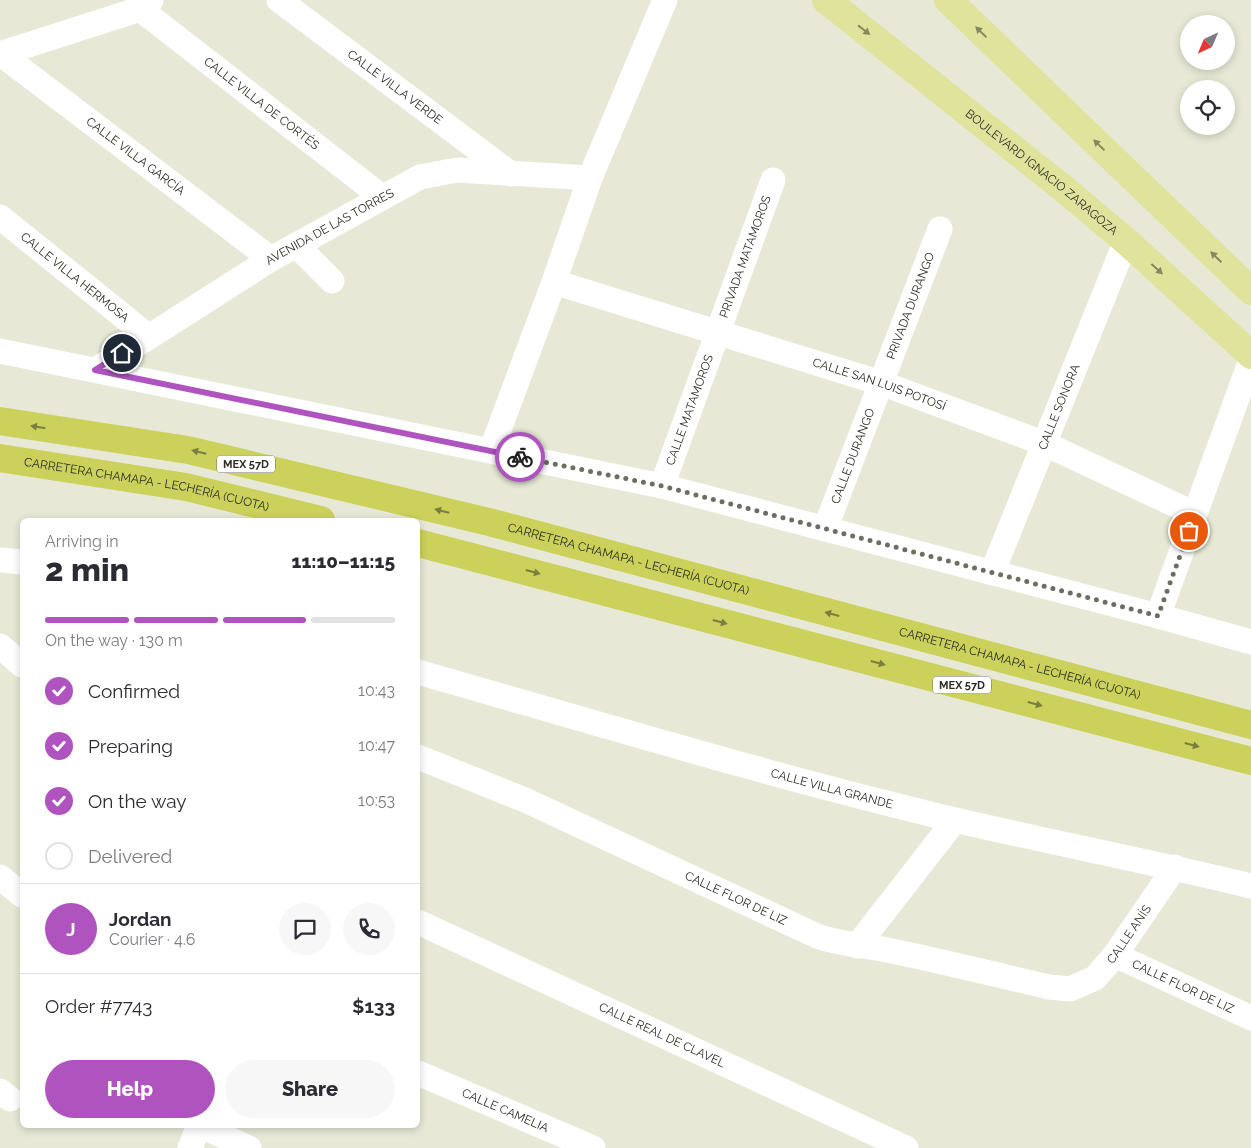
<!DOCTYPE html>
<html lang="en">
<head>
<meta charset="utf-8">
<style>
	:root { --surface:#fff; --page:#f7f7f7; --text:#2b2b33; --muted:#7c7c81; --line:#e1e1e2; --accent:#af53be }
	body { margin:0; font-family:Raleway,sans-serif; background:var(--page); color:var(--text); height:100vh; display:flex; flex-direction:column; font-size:19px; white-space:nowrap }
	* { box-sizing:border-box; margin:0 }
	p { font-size:16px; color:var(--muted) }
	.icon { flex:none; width:28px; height:28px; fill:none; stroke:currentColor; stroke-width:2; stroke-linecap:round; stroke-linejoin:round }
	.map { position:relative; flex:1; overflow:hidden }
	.panel { position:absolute; left:20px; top:518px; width:400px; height:610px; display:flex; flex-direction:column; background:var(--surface); border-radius:8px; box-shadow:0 2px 8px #0003 }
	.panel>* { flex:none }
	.needle { width:32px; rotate:224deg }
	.fabs { position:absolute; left:1180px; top:15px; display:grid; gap:10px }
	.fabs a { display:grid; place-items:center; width:55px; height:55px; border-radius:50%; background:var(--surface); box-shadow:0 2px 8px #0003; font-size:25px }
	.pin { position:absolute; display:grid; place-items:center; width:42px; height:42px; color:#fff; margin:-21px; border:2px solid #fff; border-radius:50%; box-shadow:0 1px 5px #0007 }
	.courier { position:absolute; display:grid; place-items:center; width:50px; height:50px; margin:-25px; border:4px solid #af53be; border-radius:50%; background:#fff; color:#222; box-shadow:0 1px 6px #0007 }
	.overview em { font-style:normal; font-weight:800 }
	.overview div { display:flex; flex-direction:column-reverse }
	.overview { display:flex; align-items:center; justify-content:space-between; height:85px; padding:0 25px }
	h1 { font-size:32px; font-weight:800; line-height:38px }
	.bar { display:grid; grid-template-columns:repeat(4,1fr); gap:8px 5px; align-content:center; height:60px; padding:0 25px }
	.bar i { height:6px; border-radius:4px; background:var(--line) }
	.bar .on { background:var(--accent) }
	.bar p { grid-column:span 4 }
	.line { display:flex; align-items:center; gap:12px; padding:0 25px; border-top:1px solid var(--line) }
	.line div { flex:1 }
	.round { display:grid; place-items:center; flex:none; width:52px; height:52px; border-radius:26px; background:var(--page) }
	ol { padding:0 25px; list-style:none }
	li { display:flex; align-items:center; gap:15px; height:55px }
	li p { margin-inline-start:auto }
	li .icon { padding:5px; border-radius:50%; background:var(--accent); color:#fff; stroke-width:4 }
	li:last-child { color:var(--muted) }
	li i { width:28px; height:28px; border:2px solid var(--line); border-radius:50% }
	.cta { display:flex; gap:10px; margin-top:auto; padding:10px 25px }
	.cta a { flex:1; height:58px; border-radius:30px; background:var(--accent); color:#fff; font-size:20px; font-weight:800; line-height:58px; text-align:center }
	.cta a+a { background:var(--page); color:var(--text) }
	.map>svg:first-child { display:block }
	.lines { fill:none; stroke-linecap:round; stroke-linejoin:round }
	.minor { stroke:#fff; stroke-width:25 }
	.major { stroke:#e0e39c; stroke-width:28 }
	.highway { stroke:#cbd15a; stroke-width:28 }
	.oneway { fill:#868860 }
	.oneway2 { fill:#7b7e40 }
	.done { stroke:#6d6e63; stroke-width:5; stroke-dasharray:0 9 }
	.route { stroke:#af53be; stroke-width:6 }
	.labels { text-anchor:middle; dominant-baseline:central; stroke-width:4; stroke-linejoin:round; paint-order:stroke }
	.shield { fill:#fff; stroke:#6b6b66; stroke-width:1 }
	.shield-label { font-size:11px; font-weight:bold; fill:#2b2c25 }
	.street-label { font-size:12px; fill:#2b2c25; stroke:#fff }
</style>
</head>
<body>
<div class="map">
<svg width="1251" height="1148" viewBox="0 0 1251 1148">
	<rect width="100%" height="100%" fill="#e7e9d6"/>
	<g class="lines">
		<g class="minor">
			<path id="s1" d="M279 0 511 174"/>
			<path id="s2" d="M140 9 382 197"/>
			<path d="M0 54 140 9 151 0"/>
			<path id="s3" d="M1 54 271 259"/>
			<path id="s4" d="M0 217 149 337"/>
			<path d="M296 245 332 281"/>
			<path id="s5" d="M554 282 881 383 1043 443 1195 514"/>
			<path d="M0 351 662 486 1158 616 1251 642"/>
			<path id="s6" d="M95 370 149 337 271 259 420 177 457 170 590 178"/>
			<path d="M491 451 554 282 590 178 665 0"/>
			<path id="s7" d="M662 486 773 180"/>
			<path id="s8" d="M825 529 940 229"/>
			<path d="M0 560 22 562"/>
			<path id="s9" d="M992 573 1126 241"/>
			<path d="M1158 616 1251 360"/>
			<path d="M0 646 22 665"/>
			<path id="s10" d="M418 672C596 723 775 777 955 820 1054 843 1153 862 1251 886"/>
			<path id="s11" d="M418 757 525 800 817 936C842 945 866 945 892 951 945 962 997 975 1049 987L1070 989 1095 978 1115 955 1175 867"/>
			<path d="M0 877 22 895"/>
			<path id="s12" d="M418 922 906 1148"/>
			<path d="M857 946 955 820"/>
			<path id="s13" d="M1115 955 1251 1018"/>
			<path id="s14" d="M418 1073 593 1148"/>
			<path d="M0 1091 10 1099"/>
			<path d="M199 1125 249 1148"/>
			<path d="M190 1148 199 1125"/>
		</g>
		<g class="major">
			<path id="s15" d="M826 0 1064 189 1126 241 1251 355"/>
			<path d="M948 0 1251 291"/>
		</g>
		<g class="highway">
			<path id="s16" d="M0 421 188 450 489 522 1251 725"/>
			<path id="s17" d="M0 458 186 487 321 520"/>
			<path d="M418 543 1251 761"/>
		</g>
	</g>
	<defs><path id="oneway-solid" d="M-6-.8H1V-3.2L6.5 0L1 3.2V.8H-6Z" transform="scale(1.25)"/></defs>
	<g class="oneway">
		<use href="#oneway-solid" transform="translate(864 30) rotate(38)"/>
		<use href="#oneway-solid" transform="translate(981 32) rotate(-136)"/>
		<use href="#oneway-solid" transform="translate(1099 145) rotate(-136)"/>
		<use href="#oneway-solid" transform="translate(1216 257) rotate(-136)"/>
		<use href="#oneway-solid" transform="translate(1157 269) rotate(42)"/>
	</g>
	<g class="oneway2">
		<use href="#oneway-solid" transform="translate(38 427) rotate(-171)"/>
		<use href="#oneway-solid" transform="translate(199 452) rotate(-166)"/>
		<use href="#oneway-solid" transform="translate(442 511) rotate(-166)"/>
		<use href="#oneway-solid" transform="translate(533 572) rotate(15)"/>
		<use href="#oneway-solid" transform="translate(832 614) rotate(-165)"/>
		<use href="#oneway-solid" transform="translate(720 622) rotate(15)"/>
		<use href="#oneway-solid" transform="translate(878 663) rotate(15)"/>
		<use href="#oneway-solid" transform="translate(1035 704) rotate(15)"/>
		<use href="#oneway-solid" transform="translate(1192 745) rotate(15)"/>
	</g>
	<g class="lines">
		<path class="done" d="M520 457 662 486 1158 616 1189 531"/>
		<path class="route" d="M122 353 95 370 520 457"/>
	</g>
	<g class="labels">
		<g class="shield">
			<rect x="217" y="455.5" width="58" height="17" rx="4"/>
			<rect x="933" y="676.5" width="58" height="17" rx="4"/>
		</g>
		<g class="shield-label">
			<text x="246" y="464">MEX 57D</text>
			<text x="962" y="685">MEX 57D</text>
		</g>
		<g class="street-label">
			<text stroke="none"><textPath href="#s1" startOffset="145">CALLE VILLA VERDE</textPath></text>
			<text stroke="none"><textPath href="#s2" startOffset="154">CALLE VILLA DE CORTÉS</textPath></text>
			<text stroke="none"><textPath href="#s3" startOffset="169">CALLE VILLA GARCÍA</textPath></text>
			<text stroke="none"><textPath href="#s15" startOffset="276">BOULEVARD IGNACIO ZARAGOZA</textPath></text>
			<text stroke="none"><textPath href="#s6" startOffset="275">AVENIDA DE LAS TORRES</textPath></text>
			<text stroke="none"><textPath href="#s7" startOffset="244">PRIVADA MATAMOROS</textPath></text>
			<text stroke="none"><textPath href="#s4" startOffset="96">CALLE VILLA HERMOSA</textPath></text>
			<text stroke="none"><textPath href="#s8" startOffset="239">PRIVADA DURANGO</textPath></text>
			<text stroke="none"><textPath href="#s5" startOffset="341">CALLE SAN LUIS POTOSÍ</textPath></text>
			<text stroke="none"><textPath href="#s9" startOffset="179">CALLE SONORA</textPath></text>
			<text stroke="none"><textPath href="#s7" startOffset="81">CALLE MATAMOROS</textPath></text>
			<text stroke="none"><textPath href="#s8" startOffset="78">CALLE DURANGO</textPath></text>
			<text stroke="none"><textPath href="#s17" startOffset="149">CARRETERA CHAMAPA - LECHERÍA (CUOTA)</textPath></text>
			<text stroke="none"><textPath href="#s16" startOffset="644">CARRETERA CHAMAPA - LECHERÍA (CUOTA)</textPath></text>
			<text stroke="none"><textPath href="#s16" startOffset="1049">CARRETERA CHAMAPA - LECHERÍA (CUOTA)</textPath></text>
			<text stroke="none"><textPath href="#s10" startOffset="430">CALLE VILLA GRANDE</textPath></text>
			<text stroke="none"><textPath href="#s11" startOffset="348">CALLE FLOR DE LIZ</textPath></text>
			<text stroke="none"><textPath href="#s11" startOffset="779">CALLE ANÍS</textPath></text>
			<text stroke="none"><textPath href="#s13" startOffset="75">CALLE FLOR DE LIZ</textPath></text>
			<text stroke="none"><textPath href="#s12" startOffset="269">CALLE REAL DE CLAVEL</textPath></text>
			<text stroke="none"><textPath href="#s14" startOffset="95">CALLE CAMELIA</textPath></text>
		</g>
	</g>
</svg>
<div class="fabs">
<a><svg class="needle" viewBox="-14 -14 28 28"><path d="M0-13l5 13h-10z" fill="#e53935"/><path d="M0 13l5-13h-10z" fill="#7c7c81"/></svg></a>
<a><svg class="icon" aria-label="locate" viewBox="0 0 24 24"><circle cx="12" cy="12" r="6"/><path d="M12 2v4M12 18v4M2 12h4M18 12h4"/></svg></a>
</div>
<div class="pin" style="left:1189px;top:531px;background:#ea580c"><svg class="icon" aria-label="bag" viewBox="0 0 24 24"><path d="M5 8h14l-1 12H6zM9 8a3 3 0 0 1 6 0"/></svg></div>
<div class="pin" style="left:122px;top:353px;background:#1f2937"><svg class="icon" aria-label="home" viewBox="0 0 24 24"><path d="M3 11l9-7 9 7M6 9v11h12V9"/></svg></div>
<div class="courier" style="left:520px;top:457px"><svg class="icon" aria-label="bike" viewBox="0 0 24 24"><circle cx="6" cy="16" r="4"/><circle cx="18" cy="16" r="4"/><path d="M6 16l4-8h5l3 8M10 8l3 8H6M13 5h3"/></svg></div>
<section class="panel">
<div class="overview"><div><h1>2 min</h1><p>Arriving in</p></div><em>11:10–11:15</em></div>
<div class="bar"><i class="on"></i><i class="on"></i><i class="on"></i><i></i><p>On the way · 130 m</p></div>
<ol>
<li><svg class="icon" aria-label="check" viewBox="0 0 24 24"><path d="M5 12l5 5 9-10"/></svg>Confirmed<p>10:43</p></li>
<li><svg class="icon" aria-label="check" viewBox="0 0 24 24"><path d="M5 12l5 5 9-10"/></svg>Preparing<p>10:47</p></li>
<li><svg class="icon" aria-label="check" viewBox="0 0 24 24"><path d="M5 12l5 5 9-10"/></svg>On the way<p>10:53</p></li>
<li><i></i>Delivered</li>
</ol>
<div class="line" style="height:90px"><b class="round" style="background:var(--accent);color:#fff">J</b><div><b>Jordan</b><p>Courier · 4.6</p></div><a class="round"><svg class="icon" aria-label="chat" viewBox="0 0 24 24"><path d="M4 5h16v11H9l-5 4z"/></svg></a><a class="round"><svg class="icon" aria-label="phone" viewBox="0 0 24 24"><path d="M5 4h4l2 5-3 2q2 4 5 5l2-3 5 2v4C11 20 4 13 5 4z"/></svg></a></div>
<div class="line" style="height:65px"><div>Order #7743</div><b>$133</b></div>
<div class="cta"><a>Help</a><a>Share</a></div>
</section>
</div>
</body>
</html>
